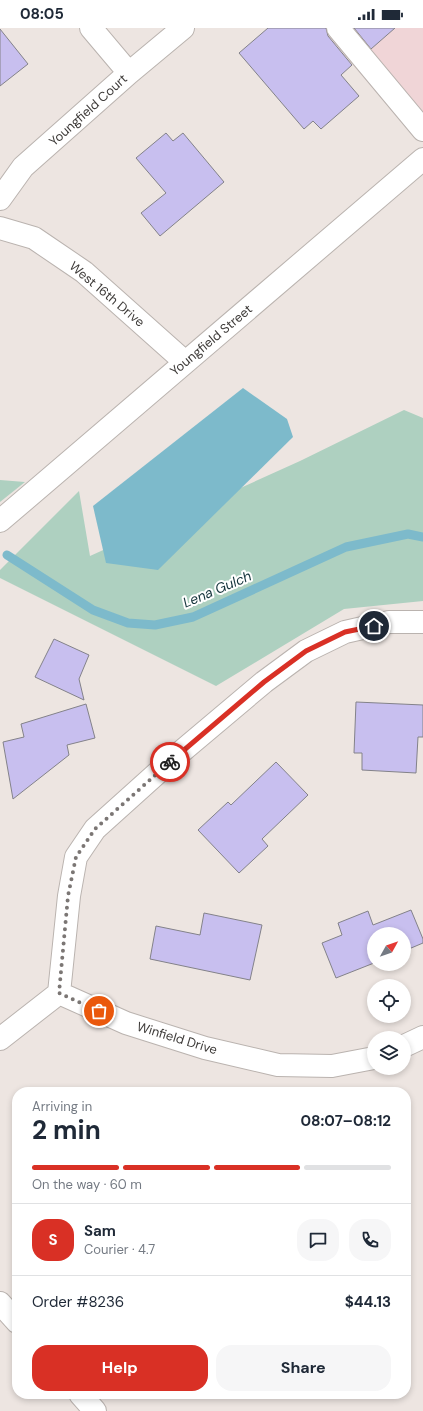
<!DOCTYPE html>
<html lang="en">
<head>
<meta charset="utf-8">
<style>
	:root { --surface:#fff; --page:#f6f6f7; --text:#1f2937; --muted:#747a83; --line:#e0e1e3; --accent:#d93025 }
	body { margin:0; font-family:"DM Sans",sans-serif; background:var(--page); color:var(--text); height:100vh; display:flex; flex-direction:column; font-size:15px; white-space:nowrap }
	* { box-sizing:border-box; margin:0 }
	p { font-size:13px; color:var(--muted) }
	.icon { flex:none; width:22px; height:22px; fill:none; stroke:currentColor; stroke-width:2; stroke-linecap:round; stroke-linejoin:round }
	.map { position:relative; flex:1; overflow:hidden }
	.drawer { position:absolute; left:12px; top:1059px; width:399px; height:312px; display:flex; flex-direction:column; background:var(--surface); border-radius:16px; box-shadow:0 2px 6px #0003 }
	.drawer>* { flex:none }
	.needle { width:26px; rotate:50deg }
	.buttons { position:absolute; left:367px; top:899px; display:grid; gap:8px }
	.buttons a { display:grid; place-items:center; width:44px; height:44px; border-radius:50%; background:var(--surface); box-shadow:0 2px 6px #0003; font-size:20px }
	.pin { position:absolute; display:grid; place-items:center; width:34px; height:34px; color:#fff; margin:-17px; border:2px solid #fff; border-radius:50%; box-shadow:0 1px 4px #0007 }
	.courier { position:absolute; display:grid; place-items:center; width:40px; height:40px; margin:-20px; border:3px solid #d93025; border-radius:50%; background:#fff; color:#222; box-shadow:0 1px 5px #0007 }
	.headline em { font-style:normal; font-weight:700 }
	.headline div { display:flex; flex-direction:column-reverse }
	.headline { display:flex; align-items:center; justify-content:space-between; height:68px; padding:0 20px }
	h1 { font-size:26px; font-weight:700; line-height:30px }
	.bar { display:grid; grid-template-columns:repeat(4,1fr); gap:6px 4px; align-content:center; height:48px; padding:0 20px }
	.bar i { height:5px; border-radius:3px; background:var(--line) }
	.bar .current { background:var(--accent) }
	.bar p { grid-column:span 4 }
	.line { display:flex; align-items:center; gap:10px; padding:0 20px; border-top:1px solid var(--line) }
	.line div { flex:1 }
	.round { display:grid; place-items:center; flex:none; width:42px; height:42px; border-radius:16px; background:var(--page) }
	.cta { display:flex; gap:8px; margin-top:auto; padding:8px 20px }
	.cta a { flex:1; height:46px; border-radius:16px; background:var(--accent); color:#fff; font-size:16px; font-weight:700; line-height:46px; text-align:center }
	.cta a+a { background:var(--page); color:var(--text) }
	.status { display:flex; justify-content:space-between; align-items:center; height:28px; padding:0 20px; background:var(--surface); direction:ltr }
	.status svg { height:11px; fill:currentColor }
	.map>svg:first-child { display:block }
	.commercial { fill:#f0d5d7 }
	.green { fill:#aed0c0 }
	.water { fill:#7dbacb }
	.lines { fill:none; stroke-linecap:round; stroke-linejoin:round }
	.stream { stroke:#7dbacb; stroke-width:9 }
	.building { fill:#c8bfef; stroke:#838289 }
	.minor-casing { stroke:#bab3af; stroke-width:24 }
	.minor { stroke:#fff; stroke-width:22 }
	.done { stroke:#7b7674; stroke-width:4; stroke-dasharray:0 7.2 }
	.route { stroke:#d93025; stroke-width:5 }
	.labels { text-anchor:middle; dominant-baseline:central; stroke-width:4; stroke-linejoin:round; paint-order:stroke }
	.street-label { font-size:13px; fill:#3e3b39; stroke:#fff }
	.water-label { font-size:14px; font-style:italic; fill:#14333b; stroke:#fff }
</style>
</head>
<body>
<div class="status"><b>08:05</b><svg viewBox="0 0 49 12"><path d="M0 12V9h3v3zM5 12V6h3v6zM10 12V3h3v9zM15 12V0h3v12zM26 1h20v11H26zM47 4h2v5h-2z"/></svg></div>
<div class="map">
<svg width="423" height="1383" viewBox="0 0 423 1383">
	<rect width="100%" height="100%" fill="#ede5e1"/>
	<path class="commercial" d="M322 0H423V91L409 103Z"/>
	<path class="green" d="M404 382 423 390V573L344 581 216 658 0 550V542L79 463 90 528 300 433Z
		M0 452 25 454 0 474Z"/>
	<path class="water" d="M243 360 287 391 293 409 158 542 106 535 93 478Z"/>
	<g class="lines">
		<path class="stream" d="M7 527 93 582 128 595 155 597 193 589 346 519 408 506 423 509"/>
	</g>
	<path class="building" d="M268 0H326L328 8 352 37 341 47 359 68 321 101 313 93 304 101 239 25Z
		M354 0H395L371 21Z
		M0 1 28 36 0 58Z
		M166 105 173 113 183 105 224 154 160 208 141 185 166 165 136 130Z
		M54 611 89 627 79 651 84 672 35 649Z
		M356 674 423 677V709H418L416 745 362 742V725H354Z
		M86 676 95 710 67 717 69 727 13 771 3 714 24 709 21 696Z
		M276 734 308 767 262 811 268 818 239 845 198 802 228 774 231 777Z
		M411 882 423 911V915L404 923V906H374V935L336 950 322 915 342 907 338 895 368 883 373 897Z
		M204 885 262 897 250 952 150 931 156 898 200 907Z"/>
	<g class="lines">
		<defs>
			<path id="minor" d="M91 0 129 45
				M338 0 423 102
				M0 171 23 139 129 45 183 0
				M0 200 34 210 84 244 185 334
				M0 493 423 131
				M59 965 69 868 76 829 95 801 175 729 264 654 306 623 345 604 389 594H423
				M59 965 126 995 205 1020 278 1037 332 1038 374 1030
				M0 1011 59 965
				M404 1018 423 1009
				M0 1275 17 1294
				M80 1366 95 1383"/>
		</defs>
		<use href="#minor" class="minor-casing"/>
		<use href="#minor" class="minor"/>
	</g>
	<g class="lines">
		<path class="done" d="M99 983 59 965 68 868 76 829 95 801 170 734"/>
		<path class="route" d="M170 734 264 654 306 623 345 604 374 598"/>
	</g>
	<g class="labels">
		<g class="street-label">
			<text transform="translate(88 82) rotate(-42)">Youngfield Court</text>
			<text transform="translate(107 266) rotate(40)">West 16th Drive</text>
			<text transform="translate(211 312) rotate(-40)">Youngfield Street</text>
			<text transform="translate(177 1010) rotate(17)">Winfield Drive</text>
		</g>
		<g class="water-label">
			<text transform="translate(217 561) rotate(-23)">Lena Gulch</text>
		</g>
	</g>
</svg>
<div class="buttons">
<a><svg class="needle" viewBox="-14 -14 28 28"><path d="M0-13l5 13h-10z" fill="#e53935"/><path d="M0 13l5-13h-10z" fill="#747a83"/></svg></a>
<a><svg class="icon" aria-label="locate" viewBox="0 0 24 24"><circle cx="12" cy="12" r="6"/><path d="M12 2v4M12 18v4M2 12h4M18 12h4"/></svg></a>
<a><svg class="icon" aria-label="layers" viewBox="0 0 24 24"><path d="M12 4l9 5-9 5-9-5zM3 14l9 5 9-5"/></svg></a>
</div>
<div class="pin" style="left:99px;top:983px;background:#ea580c"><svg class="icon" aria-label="bag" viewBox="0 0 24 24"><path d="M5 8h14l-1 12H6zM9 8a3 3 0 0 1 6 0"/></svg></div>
<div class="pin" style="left:374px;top:598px;background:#1f2937"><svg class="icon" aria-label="home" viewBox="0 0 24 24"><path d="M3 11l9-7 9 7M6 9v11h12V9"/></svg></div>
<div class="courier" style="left:170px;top:734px"><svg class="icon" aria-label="bike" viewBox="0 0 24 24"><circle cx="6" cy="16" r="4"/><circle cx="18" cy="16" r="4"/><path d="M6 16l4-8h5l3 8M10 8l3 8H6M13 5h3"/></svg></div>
<section class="drawer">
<div class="headline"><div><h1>2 min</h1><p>Arriving in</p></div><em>08:07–08:12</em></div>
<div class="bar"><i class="current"></i><i class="current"></i><i class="current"></i><i></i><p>On the way · 60 m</p></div>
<div class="line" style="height:72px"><b class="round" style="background:var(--accent);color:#fff">S</b><div><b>Sam</b><p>Courier · 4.7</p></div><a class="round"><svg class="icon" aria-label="chat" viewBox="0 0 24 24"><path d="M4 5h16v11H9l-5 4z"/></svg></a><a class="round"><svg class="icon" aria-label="phone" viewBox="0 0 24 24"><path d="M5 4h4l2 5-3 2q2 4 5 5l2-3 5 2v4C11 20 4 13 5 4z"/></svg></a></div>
<div class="line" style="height:52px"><div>Order #8236</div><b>$44.13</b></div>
<div class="cta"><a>Help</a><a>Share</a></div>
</section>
</div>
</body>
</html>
